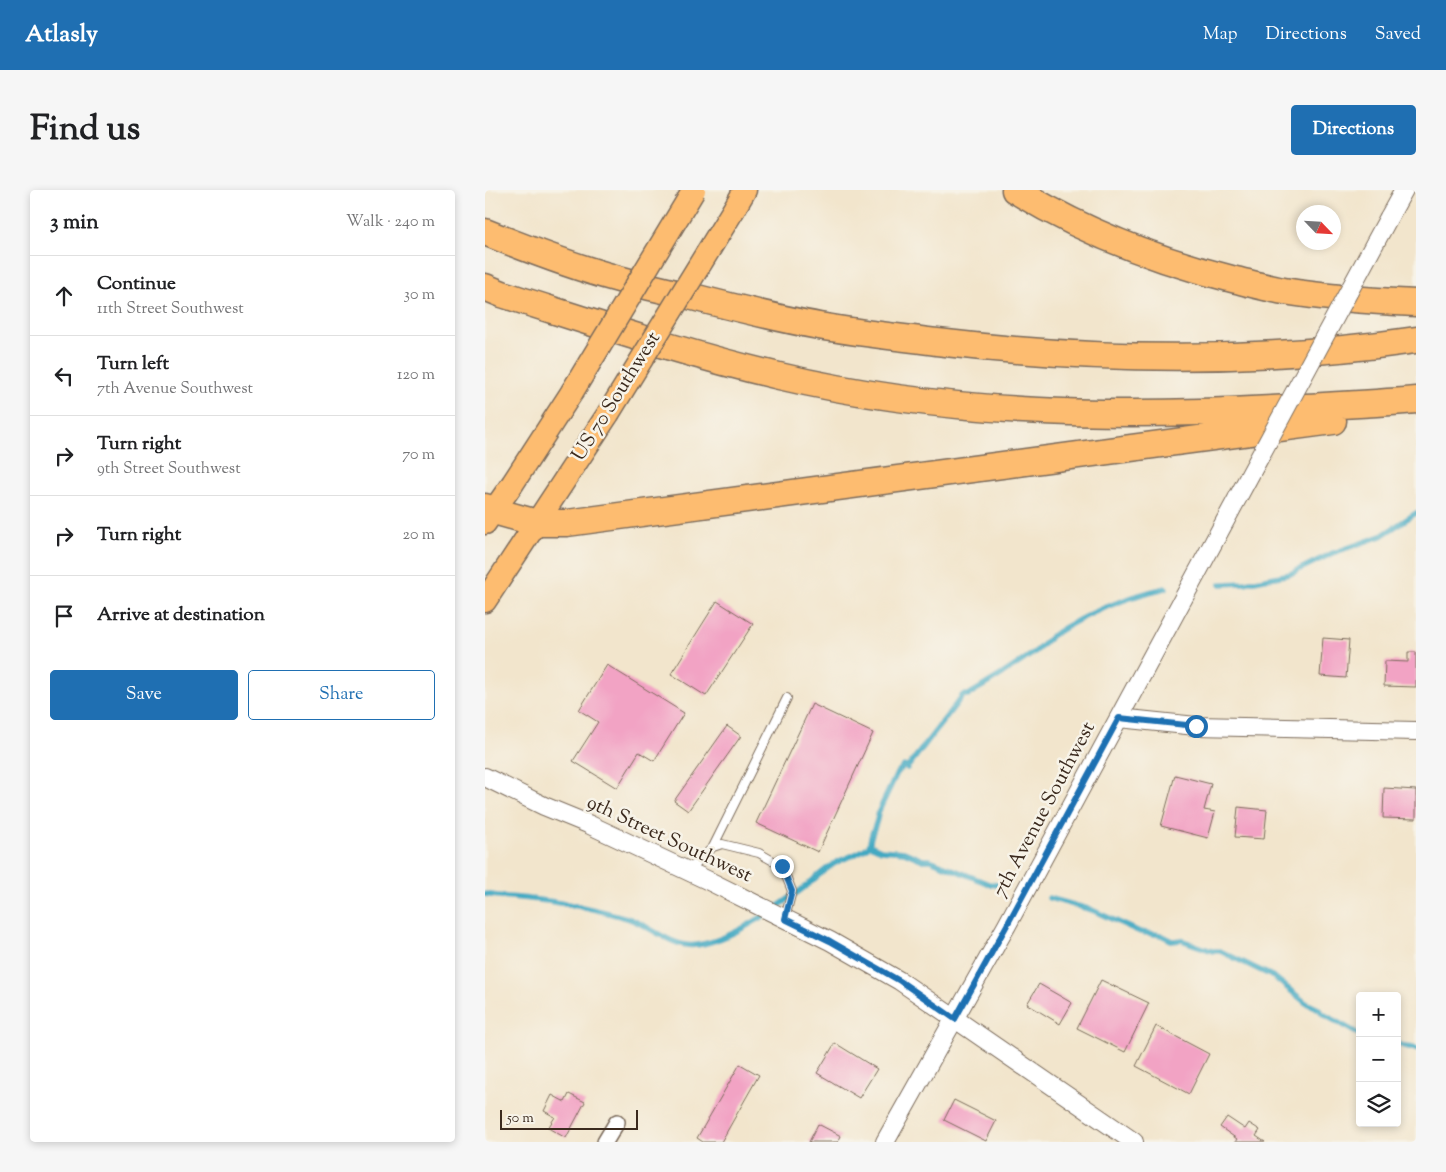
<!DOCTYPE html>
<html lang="en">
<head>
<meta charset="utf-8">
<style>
	body { margin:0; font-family:"Sorts Mill Goudy",serif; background:#f6f6f6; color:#202124 }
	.controls { position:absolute; right:15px; bottom:15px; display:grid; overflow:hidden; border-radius:5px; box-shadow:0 2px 8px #0003 }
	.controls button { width:45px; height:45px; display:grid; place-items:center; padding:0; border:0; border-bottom:1px solid #e0e0e0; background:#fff; color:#202124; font:25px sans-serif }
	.compass { position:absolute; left:811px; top:15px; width:45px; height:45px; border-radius:50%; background:#fff; box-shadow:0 2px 8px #0003; rotate:115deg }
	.scale { position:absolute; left:15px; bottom:12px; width:138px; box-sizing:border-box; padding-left:5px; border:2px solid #3b2a1e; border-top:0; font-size:14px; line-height:18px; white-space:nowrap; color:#3b2a1e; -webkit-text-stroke:4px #f7f3e8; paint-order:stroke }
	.stop { position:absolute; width:15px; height:15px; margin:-11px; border:4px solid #1f6fb2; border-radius:50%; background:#fff }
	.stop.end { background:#1f6fb2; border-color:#fff; box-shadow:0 1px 5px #0008 }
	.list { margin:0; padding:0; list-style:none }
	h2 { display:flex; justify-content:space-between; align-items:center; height:65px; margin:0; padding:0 20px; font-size:21px }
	h2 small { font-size:16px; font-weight:400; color:#757577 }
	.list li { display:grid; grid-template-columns:32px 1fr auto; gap:15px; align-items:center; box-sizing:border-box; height:80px; padding:0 20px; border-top:1px solid #e0e0e0 }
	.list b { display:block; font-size:19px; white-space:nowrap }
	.list p { margin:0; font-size:16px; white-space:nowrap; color:#757577 }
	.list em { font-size:16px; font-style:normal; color:#757577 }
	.actions { display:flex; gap:10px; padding:15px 20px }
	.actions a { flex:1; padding:11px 0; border:1px solid #1f6fb2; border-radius:5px; text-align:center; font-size:18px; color:#1f6fb2 }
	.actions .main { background:#1f6fb2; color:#fff }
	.icon { flex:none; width:28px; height:28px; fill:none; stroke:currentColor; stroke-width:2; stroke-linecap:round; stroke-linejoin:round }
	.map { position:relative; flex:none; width:931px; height:952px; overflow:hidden; border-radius:5px }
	header { display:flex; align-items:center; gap:30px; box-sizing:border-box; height:70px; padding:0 25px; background:#1f6fb2; color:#fff }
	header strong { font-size:24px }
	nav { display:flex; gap:28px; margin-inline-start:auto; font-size:18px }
	.intro { display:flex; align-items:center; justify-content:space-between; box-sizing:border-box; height:120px; padding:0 30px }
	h1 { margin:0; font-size:35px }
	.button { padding:12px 22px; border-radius:5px; background:#1f6fb2; color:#fff; font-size:18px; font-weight:700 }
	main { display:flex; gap:30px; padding:0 30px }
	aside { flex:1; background:#fff; border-radius:5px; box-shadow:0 2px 8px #0003 }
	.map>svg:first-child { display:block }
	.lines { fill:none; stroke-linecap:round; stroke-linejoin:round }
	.stream { stroke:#42a9c2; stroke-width:5.5 }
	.building { fill:#f2a3c4 }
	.service-casing { stroke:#7b6b5b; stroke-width:10 }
	.minor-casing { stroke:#7b6b5b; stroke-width:18 }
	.tertiary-casing { stroke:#7b6b5b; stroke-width:20 }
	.primary-casing { stroke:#7b6b5b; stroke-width:25 }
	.motorway-casing { stroke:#7b6b5b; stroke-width:29 }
	.service { stroke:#fff; stroke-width:8 }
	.minor { stroke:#fff; stroke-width:15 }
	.tertiary { stroke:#fff; stroke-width:18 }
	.primary { stroke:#fdbc70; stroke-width:22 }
	.motorway { stroke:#fdbc70; stroke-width:26 }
	.tertiary-bridge-casing { stroke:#7b6b5b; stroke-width:20; stroke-linecap:butt }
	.primary-bridge-casing { stroke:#7b6b5b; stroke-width:25; stroke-linecap:butt }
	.tertiary-bridge { stroke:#fff; stroke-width:18 }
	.primary-bridge { stroke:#fdbc70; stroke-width:22 }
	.route { stroke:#1f6fb2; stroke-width:6 }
	.labels { text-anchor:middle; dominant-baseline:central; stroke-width:5; stroke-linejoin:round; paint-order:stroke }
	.street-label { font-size:20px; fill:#3b2a1e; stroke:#f7f3e8 }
</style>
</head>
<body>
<header>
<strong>Atlasly</strong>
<nav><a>Map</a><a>Directions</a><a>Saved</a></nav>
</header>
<div class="intro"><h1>Find us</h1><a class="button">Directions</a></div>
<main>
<aside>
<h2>3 min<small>Walk · 240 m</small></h2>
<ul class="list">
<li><svg class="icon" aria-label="ahead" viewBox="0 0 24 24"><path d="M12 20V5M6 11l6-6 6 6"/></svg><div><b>Continue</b><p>11th Street Southwest</p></div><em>30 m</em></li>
<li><svg class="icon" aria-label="left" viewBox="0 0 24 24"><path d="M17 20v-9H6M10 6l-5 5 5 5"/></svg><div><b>Turn left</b><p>7th Avenue Southwest</p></div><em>120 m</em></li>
<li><svg class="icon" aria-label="right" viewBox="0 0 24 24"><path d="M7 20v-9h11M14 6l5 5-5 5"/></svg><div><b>Turn right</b><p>9th Street Southwest</p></div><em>70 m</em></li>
<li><svg class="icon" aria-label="right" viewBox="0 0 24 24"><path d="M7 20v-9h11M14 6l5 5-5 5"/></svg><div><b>Turn right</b></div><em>20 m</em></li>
<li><svg class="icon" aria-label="arrive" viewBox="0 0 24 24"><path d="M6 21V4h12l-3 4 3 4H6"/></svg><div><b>Arrive at destination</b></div></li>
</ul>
<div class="actions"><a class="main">Save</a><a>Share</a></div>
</aside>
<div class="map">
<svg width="931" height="952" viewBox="0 0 931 952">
	<rect width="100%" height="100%" fill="#f7f3e8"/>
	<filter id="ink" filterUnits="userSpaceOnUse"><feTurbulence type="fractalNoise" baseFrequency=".02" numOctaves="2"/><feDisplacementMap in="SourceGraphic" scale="10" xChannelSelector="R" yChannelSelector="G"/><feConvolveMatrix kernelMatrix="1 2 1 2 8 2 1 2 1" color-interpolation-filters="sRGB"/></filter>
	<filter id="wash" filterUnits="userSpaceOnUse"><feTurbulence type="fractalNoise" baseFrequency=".0096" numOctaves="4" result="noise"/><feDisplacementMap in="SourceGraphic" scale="20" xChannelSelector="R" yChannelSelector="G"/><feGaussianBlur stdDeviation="1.12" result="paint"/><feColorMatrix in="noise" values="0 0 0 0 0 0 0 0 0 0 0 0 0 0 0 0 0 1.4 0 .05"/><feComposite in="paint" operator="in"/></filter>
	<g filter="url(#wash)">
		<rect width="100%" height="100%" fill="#f2e5cc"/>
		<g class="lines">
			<path class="stream" d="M736,394L760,393L805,384L848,363L896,346L931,323
				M385,655L396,660L419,662L438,670H445L504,694L514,695
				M0,704C15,707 30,707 45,709C78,712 111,719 142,728C165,735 188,759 212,755C245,751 290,719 316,700C328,691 339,679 352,672C364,666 376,664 385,655C384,644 393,635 393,623L412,583L419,576L422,578L478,505H483C506,491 530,477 551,461C557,456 562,450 568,445C600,424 643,406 681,398
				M564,708L607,720L655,742L676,745L688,751L696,750L727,761H735L789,787L821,813L834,819L838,824L875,845
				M912,854L931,859"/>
		</g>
		<g id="blocks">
			<path class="building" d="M232,411L268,434L221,506L186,484Z
				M838,448L864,450L861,488L835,486Z
				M923,462H931V497L899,496L900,471L923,472Z
				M122,475L199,523L169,571L154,562L132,598L88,571L113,532L94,520Z
				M327,514L388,543L333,662L271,633Z
				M242,536L256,546L203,621L189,611Z
				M690,585L726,594L719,620L730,622L723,648L676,636Z
				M899,598L931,600V629L898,628Z
				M753,617L782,620L779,649L750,647Z
				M616,790L664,813L640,862L592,838Z
				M554,794L587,813L575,834L542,814Z
				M671,836L724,864L704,904L651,876Z
				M350,853L392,879L374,908L332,883Z
				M255,874L274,885L236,952H218L212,948Z
				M84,904L100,912L81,948L63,938L70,927L59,921L67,905L80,912Z
				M469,910L511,931L501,951L459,930Z
				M742,927L760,939L764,933L775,940L771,946L780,952H750L752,949L735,937Z
				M333,934L356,946L353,952H324Z"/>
		</g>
	</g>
	<g filter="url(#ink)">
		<use href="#blocks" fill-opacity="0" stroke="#7b6b5b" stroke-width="1"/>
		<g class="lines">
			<g class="service-casing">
				<path id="service" d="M228,657L302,508
					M203,681L228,657L237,654L274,663L297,676L307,701L300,728"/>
			</g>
			<g class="minor-casing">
				<path id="minor" d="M120,952L132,932"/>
			</g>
			<g class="tertiary-casing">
				<path id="tertiary" d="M904,27L919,0
					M634,528L711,536L931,541
					M0,587L59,616L103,634L222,690L345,751L415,791L649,952
					M400,952L522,735L753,307"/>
			</g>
			<g class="primary-casing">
				<path id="primary" d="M249,19L260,0
					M0,333L28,293L87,202
					M0,411L123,224"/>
			</g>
			<g class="motorway-casing">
				<path id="motorway" d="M530,0C597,41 671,70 747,89C764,93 781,98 799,101C842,108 887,111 931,113
					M0,42C42,59 86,76 130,88C154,95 179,100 204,106C247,117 290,128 334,136C373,143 412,147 452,152C610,171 773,173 931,150
					M0,97L17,104C109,133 200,164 294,186C455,224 622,228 787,219C835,216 883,214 931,210
					M0,317L9,321L52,333H82L848,231"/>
			</g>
			<use href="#service" class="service"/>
			<use href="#minor" class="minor"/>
			<use href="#tertiary" class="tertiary"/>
			<use href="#primary" class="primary"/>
			<use href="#motorway" class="motorway"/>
			<g class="tertiary-bridge-casing">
				<path id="tertiary-bridge" d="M753,307L904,27"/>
			</g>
			<g class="primary-bridge-casing">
				<path id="primary-bridge" d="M87,202L209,0
					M123,224L249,19"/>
			</g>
			<use href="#tertiary-bridge" class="tertiary-bridge"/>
			<use href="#primary-bridge" class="primary-bridge"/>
		</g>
	</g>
	<g class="lines" filter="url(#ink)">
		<path class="route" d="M297,676L307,701L300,729L345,751L415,791L470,829L522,735L634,528L711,536"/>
	</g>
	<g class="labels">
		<g class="street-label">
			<text transform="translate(132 207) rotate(-58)">US 70 Southwest</text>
			<text transform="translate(560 620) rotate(-62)">7th Avenue Southwest</text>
			<text transform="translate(184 650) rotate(25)">9th Street Southwest</text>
		</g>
	</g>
</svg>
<div class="controls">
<button>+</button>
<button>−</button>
<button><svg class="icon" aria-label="layers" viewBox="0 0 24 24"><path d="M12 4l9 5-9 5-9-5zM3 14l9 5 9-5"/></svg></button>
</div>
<svg class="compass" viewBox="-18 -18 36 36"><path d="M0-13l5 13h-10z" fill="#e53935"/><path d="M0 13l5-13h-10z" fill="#757577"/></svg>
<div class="scale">50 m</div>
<div class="stop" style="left:711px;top:536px"></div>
<div class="stop end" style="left:297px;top:676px"></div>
</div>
</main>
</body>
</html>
